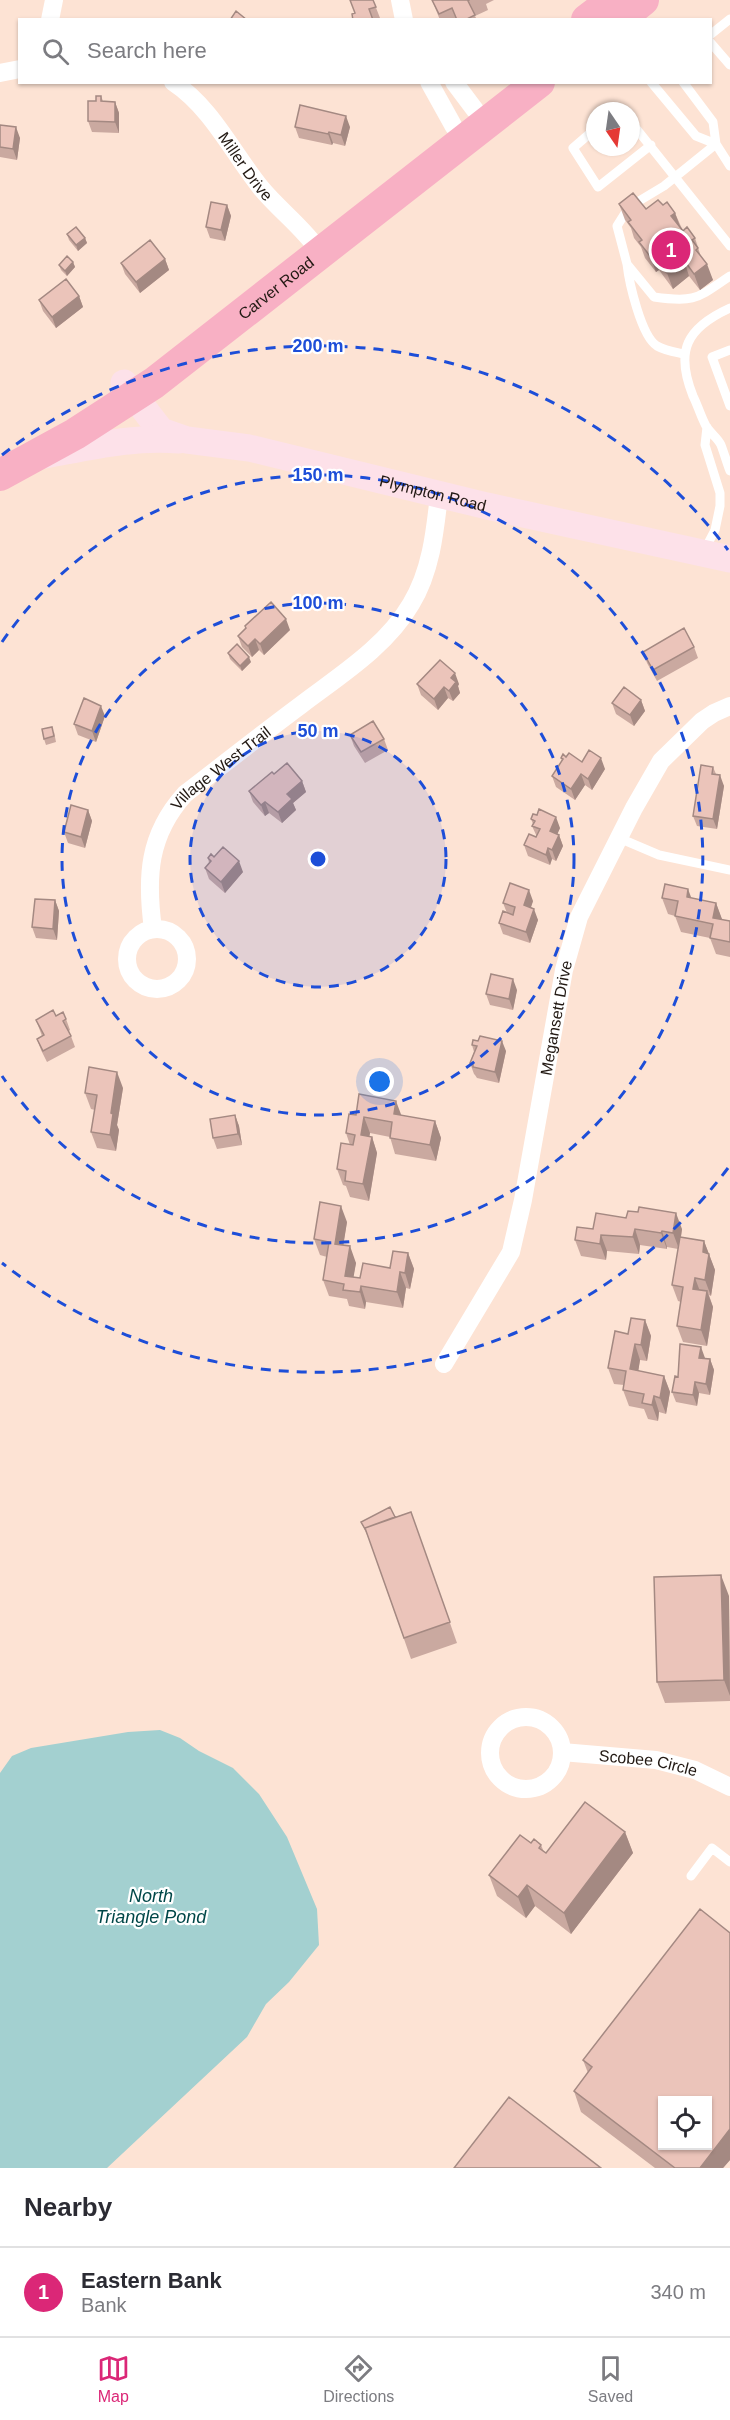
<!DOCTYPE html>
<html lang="en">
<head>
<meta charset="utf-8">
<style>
	body { margin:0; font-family:Arial,sans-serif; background:#f2f2f3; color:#2b2b33 }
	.controls { position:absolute; right:18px; bottom:18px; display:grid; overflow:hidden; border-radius:0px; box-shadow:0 2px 4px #0004 }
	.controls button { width:54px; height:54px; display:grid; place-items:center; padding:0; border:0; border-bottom:2px solid #e1e1e2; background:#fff; color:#2b2b33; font:30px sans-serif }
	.compass { position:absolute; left:586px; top:102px; width:54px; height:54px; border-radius:50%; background:#fff; box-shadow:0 2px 4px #0004; rotate:167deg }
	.you { position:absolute; left:380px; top:1082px; width:21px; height:21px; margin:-15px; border:4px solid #fff; border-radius:50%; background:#1a73e8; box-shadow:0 0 0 9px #1a73e833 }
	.badge { display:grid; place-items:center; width:39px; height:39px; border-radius:50%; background:#db2777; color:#fff; font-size:20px; font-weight:700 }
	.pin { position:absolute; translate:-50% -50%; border:3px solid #fff; box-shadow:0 2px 6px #0006 }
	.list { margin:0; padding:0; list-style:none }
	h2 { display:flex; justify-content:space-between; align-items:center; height:78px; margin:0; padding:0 24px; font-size:26px }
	h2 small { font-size:20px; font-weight:400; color:#7c7c81 }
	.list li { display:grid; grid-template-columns:39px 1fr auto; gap:18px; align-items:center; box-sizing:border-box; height:90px; padding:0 24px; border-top:2px solid #e1e1e2 }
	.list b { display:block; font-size:22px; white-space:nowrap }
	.list p { margin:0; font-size:20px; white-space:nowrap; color:#7c7c81 }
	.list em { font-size:20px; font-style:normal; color:#7c7c81 }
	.icon { flex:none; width:33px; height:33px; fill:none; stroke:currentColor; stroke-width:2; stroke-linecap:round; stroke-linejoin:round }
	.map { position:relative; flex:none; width:730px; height:2168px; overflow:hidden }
	.search { position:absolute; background:#fff; box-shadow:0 2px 4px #0004; left:18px; right:18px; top:18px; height:66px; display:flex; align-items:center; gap:15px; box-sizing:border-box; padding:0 21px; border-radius:0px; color:#7c7c81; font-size:22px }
	.sheet { height:168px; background:#fff }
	nav { display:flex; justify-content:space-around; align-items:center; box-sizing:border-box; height:84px; border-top:2px solid #e1e1e2; background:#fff; font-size:16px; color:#7c7c81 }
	nav a { display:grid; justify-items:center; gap:3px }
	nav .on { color:#db2777 }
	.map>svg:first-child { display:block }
	.water { fill:#a3d0d0 }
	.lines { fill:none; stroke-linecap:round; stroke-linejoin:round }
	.service { stroke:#fff; stroke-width:9 }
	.minor { stroke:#fff; stroke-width:18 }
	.secondary { stroke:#fde1e9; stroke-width:27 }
	.trunk { stroke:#f8b0c4; stroke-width:32 }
	.wall { fill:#caa9a0 }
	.shaded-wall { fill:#a48982 }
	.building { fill:#ebc4ba; stroke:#a48982; stroke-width:1.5; fill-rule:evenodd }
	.ring { fill:none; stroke:#1d4ed8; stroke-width:3; stroke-dasharray:10 8 }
	.labels { text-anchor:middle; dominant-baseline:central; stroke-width:4.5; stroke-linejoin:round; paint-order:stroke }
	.street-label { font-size:16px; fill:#221913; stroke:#fff }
	.water-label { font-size:18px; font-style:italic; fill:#004748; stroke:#fff }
	.centre { fill:#1d4ed8; stroke:#fff; stroke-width:3 }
	.ring-label { font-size:18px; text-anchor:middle; font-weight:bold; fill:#1d4ed8; stroke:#fff; stroke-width:4.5; stroke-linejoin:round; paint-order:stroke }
</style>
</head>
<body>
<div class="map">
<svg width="730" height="2168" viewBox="0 0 730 2168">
	<rect width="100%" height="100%" fill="#fde3d4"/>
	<path class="water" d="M160,1730L180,1738L199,1751L233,1768L259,1794L287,1837L317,1909L319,1945L289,1982L266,2004L247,2037L107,2168H0V1773L12,1756L31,1748L128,1732Z"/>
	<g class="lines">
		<path class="service" d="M710,35L730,19
			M710,42L730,65
			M651,82L696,136L716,144
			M683,82L713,122L716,144L730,166
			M618,111L620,109L622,111
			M631,122L730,246
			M595,129L573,148L598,187L651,145
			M716,144L664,186L629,207L617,226L627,264L654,297C696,303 697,298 730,276
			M627,264C629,282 641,336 657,346C666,351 675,352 684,354
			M730,308C686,328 675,351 693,396C698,406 701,417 706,426C710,433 718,438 721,445C724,453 727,463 730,471
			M730,350L712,357L730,406
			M704,551L715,530L720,506V493L705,445L707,427
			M619,838L659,855L730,870
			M691,1876L712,1848L730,1862"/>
		<g class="minor">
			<path d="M400,0L404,20"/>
			<path d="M50,20L54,0"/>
			<path d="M0,73L20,69"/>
			<path id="s1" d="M173,82C212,108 232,152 261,188C279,210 303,227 320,252"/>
			<path d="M429,82L454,127"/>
			<path d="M454,82L475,110"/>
			<circle cx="157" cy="959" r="30"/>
			<path id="s2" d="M153,929C146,877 148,835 185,794C224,764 262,734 301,705C339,676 386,647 411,604C431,571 435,532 439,495"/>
			<path id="s3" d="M444,1364L511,1252L523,1200L564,970L579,917L634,808L661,761L702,721L714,713L730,706"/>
			<circle cx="526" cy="1753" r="36"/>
			<path id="s4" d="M562,1752L656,1760L695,1770L730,1787"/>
		</g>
		<g class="secondary">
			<path id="s5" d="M124,383L161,431L187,440L249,448L487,506L730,559"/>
			<path d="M45,455C89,447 134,436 179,440"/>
		</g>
		<g class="trunk">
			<path d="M587,20L613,0"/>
			<path d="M618,20L643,0"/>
			<path id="s6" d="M0,475L75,434L154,383L539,82"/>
		</g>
	</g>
	<path class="wall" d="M373,0L380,18L375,20H353L355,13Z
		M432,0H494L486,4L488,10L475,16L477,20H440Z
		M101,96L103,101L115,102L119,113V133L92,132L88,121L96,101Z
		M0,125L20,138L17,160L0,157Z
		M295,127H350L345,146L333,143L332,145L299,138Z
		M619,204L646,209L663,205L675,213L683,231L695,238L701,257L713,280L700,290L689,276L673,289L659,270L656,272L645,258L641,247L634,238L631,228L625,220Z
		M227,205L231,216L225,241L210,238L206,227Z
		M67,234L85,238L87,243L78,251L69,240Z
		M165,259L169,270L140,293L125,274L121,263Z
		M73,262L75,267L67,276L61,270L59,265Z
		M79,296L83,307L56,328L43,311L39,300Z
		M245,626L290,630L264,655L259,650L252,657L242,647L238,636L246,629Z
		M694,647L698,658L657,681L647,663L643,652Z
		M228,653L251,662L242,671L230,659Z
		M417,684H459L458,686L460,693L453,701L448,698L438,710L421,695Z
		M641,700L645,711L634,726L616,714L612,703Z
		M105,716L96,742L78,735L74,724Z
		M54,732L56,742L46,745L44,739Z
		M350,735L384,739L388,750L365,763L354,746Z
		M566,757L605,769L592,790L585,785L575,800L556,787L552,776L562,761L561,758Z
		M713,767L716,774L724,786L717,829L697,826L693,816Z
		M274,774L302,781L306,792L293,803L296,810L282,823L269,813L265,816L253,802L249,791Z
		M88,810L92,821L85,848L68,843L64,832Z
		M531,819L560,828L557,834L559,835L563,846L556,861L552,859L550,865L528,856L524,845L537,837L532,826L533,824Z
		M214,857L243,872L225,893L209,879L205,868L209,863L208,858Z
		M662,898H692L716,903L722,920L730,921V957L716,954L710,938L681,932L675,916L668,914Z
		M55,900L59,911L57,940L36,938L32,927Z
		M533,901L531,907L538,920L530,943L503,934L499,923L507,913L503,903Z
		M517,990L513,1010L490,1005L486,994Z
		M56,1016L66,1019L70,1030L69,1031L75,1047L47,1062L41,1050L37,1039L42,1036L36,1020Z
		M478,1041L506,1051L499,1083L477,1078L475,1075L474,1074L470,1063L474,1052L472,1045Z
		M123,1088L117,1125L119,1130L116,1151L97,1148L91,1132L95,1110L91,1109L85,1093Z
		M235,1115L239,1126L242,1145L217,1149L213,1138Z
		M356,1115L402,1116L435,1121L441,1138L436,1161L395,1154L390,1137L370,1133L369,1136L372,1137L377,1153L369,1201L350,1197L346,1186L343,1185L337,1169L350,1145L346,1133Z
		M347,1222L343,1245L356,1263L353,1277L360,1278L390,1268L408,1253L414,1269L410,1289L406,1288L403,1308L366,1302L365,1309L349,1306L347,1299L329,1296L323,1280L327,1257L320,1255L314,1239Z
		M593,1229H682L681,1237L704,1241L715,1270L711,1296L709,1295L713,1307L707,1346L683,1342L677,1326L681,1302L678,1301L672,1285L678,1249L667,1247V1249L640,1245L639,1254L607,1251L606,1260L581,1256L575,1240Z
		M645,1320L651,1336L647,1361L640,1360L638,1371L664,1376L670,1392L666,1414L659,1412L658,1421L648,1419L644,1409L629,1406L623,1390L624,1385L614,1384L608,1368L628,1334Z
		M705,1358L710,1359L714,1370L710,1395L699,1393L697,1406L676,1402L672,1392L678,1377Z
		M411,1512L457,1643L411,1659L369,1539L361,1522L395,1517Z
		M729,1596L730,1701L665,1703L657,1682Z
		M625,1832L633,1853L571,1934L535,1906L526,1918L497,1896L489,1875L531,1843L541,1845L544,1852L546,1853Z
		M730,1933V2160L723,2168H655L581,2112L574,2091L588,2073L583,2060Z"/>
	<path class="shaded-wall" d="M115,102L119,113V133L115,122Z
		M346,116L350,127L345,146L341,135Z
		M16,127L20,138L17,160L13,149Z
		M329,132L333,143L332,145L328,134Z
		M227,205L231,216L225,241L221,230Z
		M675,213L681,229L671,216Z
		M85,238L87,243L78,251L76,245Z
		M653,254L659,270L656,272L650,256Z
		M165,259L169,270L140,293L136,282Z
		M684,260L689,276L673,289L667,273Z
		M73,262L75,267L67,276L65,271Z
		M707,264L713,280L700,290L694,274Z
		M79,296L83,307L56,328L52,317Z
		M286,619L290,630L264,655L260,644Z
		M255,639L259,650L252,657L248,646Z
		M249,657L251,662L242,671L240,666Z
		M455,673L459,684L458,686L460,693L453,701L449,691L451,678Z
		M444,687L448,698L438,710L434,699Z
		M641,700L645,711L634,726L630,715Z
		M101,706L105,716L96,742L92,731Z
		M601,758L605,769L592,790L588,779Z
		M581,774L585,785L575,800L571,789Z
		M720,775L724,786L717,829L713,819Z
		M302,781L306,792L293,803L296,810L282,823L278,812L287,794Z
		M265,802L269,813L265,816L261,805Z
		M88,810L92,821L85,848L81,837Z
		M556,817L560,828L554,842L550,831Z
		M559,835L563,846L556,861L552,850Z
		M548,848L552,859L550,865L546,855Z
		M239,861L243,872L225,893L221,882Z
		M688,889L694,905L687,897Z
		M529,890L533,901L528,916L524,905Z
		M55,900L59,911L57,940L53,929Z
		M716,903L722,919L719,934L713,918Z
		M534,909L538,920L530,943L526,932Z
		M513,979L517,990L513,1010L509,999Z
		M502,1041L506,1051L499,1083L495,1072Z
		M117,1072L123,1088L117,1125L119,1130L116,1151L110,1135L111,1113Z
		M396,1101L402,1117L394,1114Z
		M235,1115L239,1126L242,1145L238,1134Z
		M364,1117L370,1133L367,1151L361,1135Z
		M435,1121L441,1138L436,1161L430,1145Z
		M372,1137L377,1153L369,1201L363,1184Z
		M341,1206L347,1222L341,1260L335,1244Z
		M676,1213L682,1229L679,1249L673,1233Z
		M635,1229L640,1245L639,1254L633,1237Z
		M662,1231L667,1247V1249L661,1233Z
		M601,1235L607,1251L606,1260L600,1244Z
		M704,1241L715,1270L711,1296L705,1280L703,1252Z
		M350,1246L356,1263L351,1292L345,1276Z
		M408,1253L414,1269L410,1289L405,1273Z
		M400,1272L406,1288L403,1308L397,1292Z
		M695,1278L701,1294L693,1289Z
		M361,1286L366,1302L365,1309L360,1292Z
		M707,1291L713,1307L707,1346L701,1330Z
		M645,1320L651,1336L647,1361L641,1345Z
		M635,1344L640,1360L636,1386L630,1369Z
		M701,1347L705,1358H699Z
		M710,1359L714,1370L710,1395L706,1384Z
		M664,1376L670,1392L666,1414L660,1398Z
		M695,1382L699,1393L697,1406L693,1395Z
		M654,1396L659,1412L658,1421L652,1405Z
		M721,1575L729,1596L730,1696L724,1680Z
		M625,1832L633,1853L571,1934L564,1913Z
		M527,1885L535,1906L526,1918L518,1897Z
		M730,2129V2160L723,2168H700Z"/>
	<path class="building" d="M350,0H373L376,7L369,9L373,20H353L352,14L355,13Z
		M432,0H469L468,1L475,15L465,20H457L452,8L439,14Z
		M236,11L247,20H230Z
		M96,96H101V101L115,102V122L88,121V101H96Z
		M300,105L346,116L341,135L329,132L328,134L295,127Z
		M0,125L16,127L13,149L0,147Z
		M633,193L646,209L658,200L663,205L667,202L675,213L671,216L683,231L687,227L695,238L692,240L698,248L696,250L707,264L694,274L684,260L667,273L653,254L650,256L639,242L642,240L628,222L631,220L619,204Z
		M211,202L227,205L221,230L206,227Z
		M76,227L85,238L76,245L67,234Z
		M150,240L165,259L136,282L121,263Z
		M67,256L73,262L65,271L59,265Z
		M66,279L79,296L52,317L39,300Z
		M271,602L286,619L260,644L255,639L248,646L238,636L246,628L245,626Z
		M684,628L694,647L653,670L643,652Z
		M237,644L249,657L240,666L228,653Z
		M440,660L455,673L451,678L456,682L449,691L444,687L434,699L417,684Z
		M624,687L641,700L630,715L612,703Z
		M84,698L101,706L92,731L74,724Z
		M373,721L384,739L361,752L350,735Z
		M52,727L54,736L44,739L42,729Z
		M589,750L601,758L588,779L581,774L571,789L552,776L563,759L561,758L563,754L566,757L569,753L582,762Z
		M287,763L302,781L287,794L292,799L278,812L265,802L261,805L249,791L272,772L274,774Z
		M701,765L713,767L712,774L720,775L713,819L693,816Z
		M71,805L88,810L81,837L64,832Z
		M539,809L556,817L550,831L559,835L552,850L548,848L546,855L524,845L529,834L536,837L540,829L532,826L535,821L531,819L533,814L537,815Z
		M223,847L239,861L221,882L205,868L211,861L208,858L211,854L214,857Z
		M510,883L529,890L524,905L534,909L526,932L499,923L503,911L513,915L515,907L503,903Z
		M665,884L688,889L687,897L716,903L713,918L730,921V942L710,938L713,924L675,916L678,901L662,898Z
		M35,899L55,900L53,929L32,927Z
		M491,974L513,979L509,999L486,994Z
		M53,1010L56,1016L63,1012L66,1019L63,1021L71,1036L43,1051L37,1039L44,1035L36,1020Z
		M480,1036L502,1041L495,1072L473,1067V1064L470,1063L477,1046L472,1045L473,1040L478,1041Z
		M89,1067L117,1072L111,1113L113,1114L110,1135L91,1132L97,1095L85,1093Z
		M359,1094L396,1101L394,1114L435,1121L430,1145L390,1138L392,1122L364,1117L361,1135L372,1137L363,1184L345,1181L346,1171L337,1169L341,1143L353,1145L355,1135L346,1133L349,1114L356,1115Z
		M235,1115L238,1134L213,1138L210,1119Z
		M320,1202L341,1206L335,1244L350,1246L345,1276L360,1278L363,1263L390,1268L393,1251L408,1253L405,1273L400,1272L397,1292L361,1286L360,1292L343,1290L344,1284L323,1280L329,1242L314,1239Z
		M639,1207L676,1213L673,1233L662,1231L661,1233L635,1229L633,1237L601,1235L600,1244L575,1240L577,1227L593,1229L596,1213L626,1218L628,1211L638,1212Z
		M680,1237L704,1241L703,1252L709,1254L705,1280L695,1278L693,1289L707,1291L701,1330L677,1326L683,1287L672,1285Z
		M631,1318L645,1320L641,1345L635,1344L630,1369L664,1376L660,1398L654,1396L652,1405L642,1403L644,1394L623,1390L626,1371L608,1368L615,1331L628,1334Z
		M680,1344L701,1347L699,1358L710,1359L706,1384L695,1382L693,1395L672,1392L675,1376L678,1377Z
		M390,1507L395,1517L365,1528V1529L361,1522Z
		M411,1512L450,1622L404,1638L365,1528Z
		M721,1575L724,1680L657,1682L654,1577Z
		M585,1802L625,1832L564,1913L527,1885L518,1897L489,1875L520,1835L531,1843L534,1839L541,1845L539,1848L546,1853Z
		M700,1909L730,1933V2129L700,2168H675L574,2091L592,2067L583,2060ZM663,2100H708V2145H663Z
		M509,2097L601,2168H454Z"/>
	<circle cx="318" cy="859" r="128" fill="#1d4ed8" fill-opacity=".12"/>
	<g class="ring">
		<circle cx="318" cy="859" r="128"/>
		<circle cx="318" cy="859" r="256"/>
		<path d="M2 642A384 384 0 1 1 2 1076"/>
		<path d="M728 1168A513 513 0 0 1 2 1263M2 455A513 513 0 0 1 728 550"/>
	</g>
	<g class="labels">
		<g class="street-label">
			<text stroke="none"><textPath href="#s1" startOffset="112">Miller Drive</textPath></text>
			<text stroke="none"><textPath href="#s6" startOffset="334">Carver Road</textPath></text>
			<text stroke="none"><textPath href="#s5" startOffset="340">Plympton Road</textPath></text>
			<text stroke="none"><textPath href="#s2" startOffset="188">Village West Trail</textPath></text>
			<text stroke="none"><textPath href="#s3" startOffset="369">Megansett Drive</textPath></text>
			<text stroke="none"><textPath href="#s4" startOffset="87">Scobee Circle</textPath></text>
		</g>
		<g class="water-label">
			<text x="151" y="1896">North<tspan x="151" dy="21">Triangle Pond</tspan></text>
		</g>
	</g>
	<circle cx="318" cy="859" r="9" class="centre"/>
	<g class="ring-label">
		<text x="318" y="352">200 m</text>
		<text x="318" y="481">150 m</text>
		<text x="318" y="609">100 m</text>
		<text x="318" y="737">50 m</text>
	</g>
</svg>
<div class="controls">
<button><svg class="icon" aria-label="locate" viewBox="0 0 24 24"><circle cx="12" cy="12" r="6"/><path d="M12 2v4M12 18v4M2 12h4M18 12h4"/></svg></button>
</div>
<svg class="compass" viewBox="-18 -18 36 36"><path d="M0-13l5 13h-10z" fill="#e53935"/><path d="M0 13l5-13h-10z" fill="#7c7c81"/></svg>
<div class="you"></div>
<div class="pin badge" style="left:671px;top:250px">1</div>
<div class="search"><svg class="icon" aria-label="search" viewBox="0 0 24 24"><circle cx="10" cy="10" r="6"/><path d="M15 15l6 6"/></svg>Search here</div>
</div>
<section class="sheet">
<h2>Nearby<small></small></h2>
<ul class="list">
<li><span class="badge">1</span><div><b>Eastern Bank</b><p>Bank</p></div><em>340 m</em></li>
</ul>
</section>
<nav>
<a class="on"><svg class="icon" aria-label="map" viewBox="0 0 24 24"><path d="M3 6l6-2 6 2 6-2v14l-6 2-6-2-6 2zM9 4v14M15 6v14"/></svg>Map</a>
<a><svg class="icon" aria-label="directions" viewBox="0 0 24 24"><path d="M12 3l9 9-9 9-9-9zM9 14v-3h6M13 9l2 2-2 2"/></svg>Directions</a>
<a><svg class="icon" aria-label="saved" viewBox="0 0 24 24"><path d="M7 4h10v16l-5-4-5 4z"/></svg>Saved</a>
</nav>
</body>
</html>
